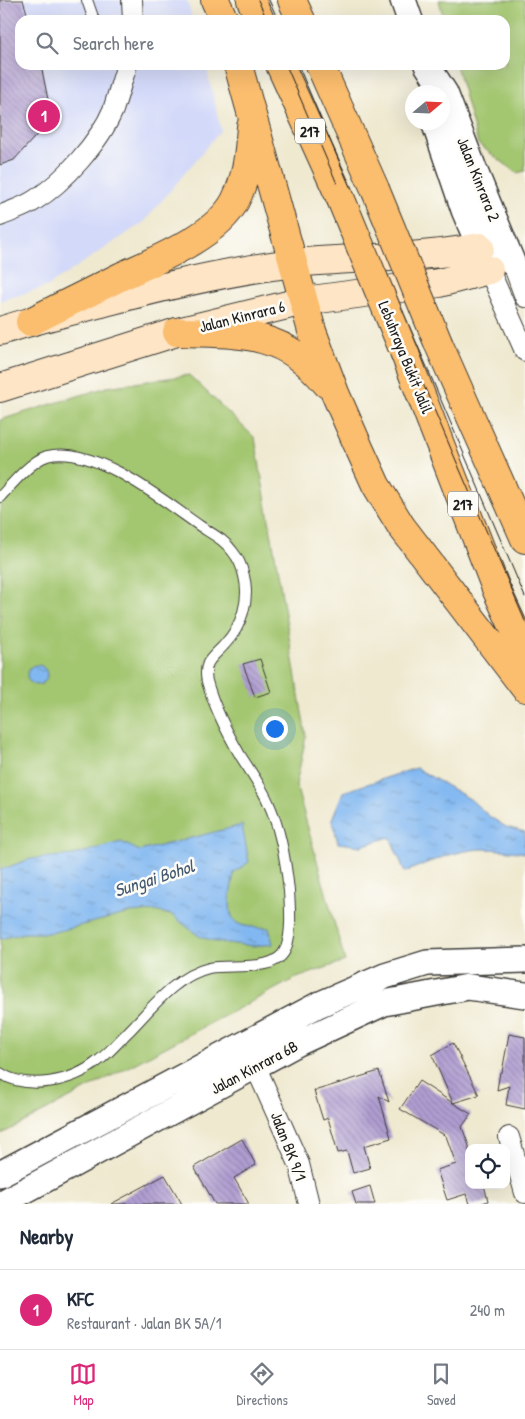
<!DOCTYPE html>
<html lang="en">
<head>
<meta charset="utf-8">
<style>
	body { margin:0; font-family:"Patrick Hand",sans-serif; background:#f2f2f3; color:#1f2937 }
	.controls { position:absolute; right:15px; bottom:15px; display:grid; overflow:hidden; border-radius:10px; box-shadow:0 5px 20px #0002 }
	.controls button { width:45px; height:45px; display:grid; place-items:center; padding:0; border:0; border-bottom:1px solid #e0e1e3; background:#fff; color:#1f2937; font:25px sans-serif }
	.compass { position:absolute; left:405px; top:85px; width:45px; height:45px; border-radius:50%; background:#fff; box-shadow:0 5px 20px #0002; rotate:71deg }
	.you { position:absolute; left:274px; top:728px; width:18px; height:18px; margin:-12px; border:4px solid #fff; border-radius:50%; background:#1a73e8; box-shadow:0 0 0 8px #1a73e833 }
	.badge { display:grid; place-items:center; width:32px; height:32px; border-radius:50%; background:#db2777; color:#fff; font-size:16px; font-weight:700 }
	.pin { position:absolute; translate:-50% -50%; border:2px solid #fff; box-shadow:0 1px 5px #0006 }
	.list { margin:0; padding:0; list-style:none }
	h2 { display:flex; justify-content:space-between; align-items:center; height:65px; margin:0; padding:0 20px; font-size:21px }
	h2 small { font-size:16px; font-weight:400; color:#747a83 }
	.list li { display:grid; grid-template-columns:32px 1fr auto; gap:15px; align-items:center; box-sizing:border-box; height:80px; padding:0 20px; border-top:1px solid #e0e1e3 }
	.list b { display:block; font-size:19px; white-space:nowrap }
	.list p { margin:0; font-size:16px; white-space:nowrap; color:#747a83 }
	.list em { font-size:16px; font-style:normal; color:#747a83 }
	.icon { flex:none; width:28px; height:28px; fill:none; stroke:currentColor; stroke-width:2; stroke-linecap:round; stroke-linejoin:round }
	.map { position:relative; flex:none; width:525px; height:1204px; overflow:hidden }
	.search { position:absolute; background:#fff; box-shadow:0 5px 20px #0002; left:15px; right:15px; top:15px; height:55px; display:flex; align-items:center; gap:12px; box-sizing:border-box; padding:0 18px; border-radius:15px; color:#747a83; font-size:19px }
	.sheet { height:145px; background:#fff }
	nav { display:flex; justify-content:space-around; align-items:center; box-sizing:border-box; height:70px; border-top:1px solid #e0e1e3; background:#fff; font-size:14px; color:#747a83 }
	nav a { display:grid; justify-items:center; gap:2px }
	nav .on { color:#db2777 }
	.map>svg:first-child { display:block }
	.built { fill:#d3d9f9 }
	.green { fill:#a3c66f; stroke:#607146 }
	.water { fill:url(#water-ripples); stroke:#4f6a86 }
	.building { fill:url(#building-back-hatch) }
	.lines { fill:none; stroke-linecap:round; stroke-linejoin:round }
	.service-casing { stroke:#3c3b37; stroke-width:12 }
	.minor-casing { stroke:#3c3b37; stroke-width:22 }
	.tertiary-casing { stroke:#3c3b37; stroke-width:28 }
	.secondary-casing { stroke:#3c3b37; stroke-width:30 }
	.trunk-casing { stroke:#3c3b37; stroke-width:30 }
	.service { stroke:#fff; stroke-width:10 }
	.minor { stroke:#fff; stroke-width:20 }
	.tertiary { stroke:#fff; stroke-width:25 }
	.secondary { stroke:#fde5c5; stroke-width:28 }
	.trunk { stroke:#fbbd6e; stroke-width:28 }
	.tram { stroke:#1c1c1c; stroke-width:1 }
	.trunk-bridge-casing { stroke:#3c3b37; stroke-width:30; stroke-linecap:butt }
	.trunk-bridge { stroke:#fbbd6e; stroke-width:28 }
	.labels { text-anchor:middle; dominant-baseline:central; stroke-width:5; stroke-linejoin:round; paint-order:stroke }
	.shield { fill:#fdfcf7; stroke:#605f5e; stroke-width:1 }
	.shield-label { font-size:15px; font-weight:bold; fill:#1c1c1c }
	.street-label { font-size:16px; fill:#1c1c1c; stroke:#fdfcf7 }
	.water-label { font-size:18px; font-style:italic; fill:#455a71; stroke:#fdfcf7 }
</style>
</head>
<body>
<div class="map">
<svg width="525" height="1204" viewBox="0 0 525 1204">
	<defs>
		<pattern id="water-ripples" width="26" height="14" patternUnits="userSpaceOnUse" patternTransform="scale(1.25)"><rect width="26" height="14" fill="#82b8f1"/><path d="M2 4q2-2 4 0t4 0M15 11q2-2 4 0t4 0" fill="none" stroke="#6a95c2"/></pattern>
		<pattern id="building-back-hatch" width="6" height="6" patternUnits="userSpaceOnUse" patternTransform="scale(1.25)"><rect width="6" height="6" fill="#b09ed2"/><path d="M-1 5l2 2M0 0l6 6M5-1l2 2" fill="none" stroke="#8e80aa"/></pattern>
	</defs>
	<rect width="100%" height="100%" fill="#fdfcf7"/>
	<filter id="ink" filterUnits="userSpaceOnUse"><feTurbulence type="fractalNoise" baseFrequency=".02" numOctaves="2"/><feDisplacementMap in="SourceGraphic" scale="10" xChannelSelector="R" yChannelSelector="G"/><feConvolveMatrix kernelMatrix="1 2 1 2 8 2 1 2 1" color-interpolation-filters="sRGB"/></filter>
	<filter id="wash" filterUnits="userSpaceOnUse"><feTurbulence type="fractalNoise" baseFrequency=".0096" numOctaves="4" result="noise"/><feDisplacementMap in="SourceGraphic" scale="20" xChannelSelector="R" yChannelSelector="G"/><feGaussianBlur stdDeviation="1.12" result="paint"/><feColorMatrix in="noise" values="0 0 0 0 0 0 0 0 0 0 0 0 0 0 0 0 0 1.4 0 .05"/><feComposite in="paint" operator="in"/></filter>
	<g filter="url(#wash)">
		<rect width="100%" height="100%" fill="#efe9d0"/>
		<path class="built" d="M0,0H187L193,20H20V65H206L221,130L144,222L48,286L0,301Z"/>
		<path class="green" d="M439,0H525V171L517,173L478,144L456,65H505V20H444Z
			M189,375L255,438L306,736L296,785L345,961L294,979L0,1135V420L107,387Z"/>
		<path class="water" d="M27 675a10 10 0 1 1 20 0a10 10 0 1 1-20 0Z
			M416,768L470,799L489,816L506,827L525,832V853C511,851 496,849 482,849C456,850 429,862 405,872L390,837L361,846L338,843L332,819L343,792Z
			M242,825L249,862L234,873C232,885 225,915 237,923C245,928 259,927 269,928L273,944L255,946L216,942L199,936L172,915L155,911L129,913L51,933H24L0,939V870L30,859L73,855L121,842L140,851Z"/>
		<g id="blocks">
			<path class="building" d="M0,0H23L29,20H20V65H41L48,100L41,130L14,160L0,165Z
				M260,659L271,692L255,697L243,664Z
				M509,1034L525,1037V1109L506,1105L509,1086L497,1090L500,1072H502Z
				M453,1043L479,1095L453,1103L471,1114L462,1127L469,1146V1185H484L488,1201L480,1204H469L466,1194L447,1200L437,1170L456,1164L446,1136L400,1109L419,1081L453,1103L432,1055Z
				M379,1071L389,1102L379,1096L391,1138L364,1146L370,1168L353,1173L347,1151L338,1153L328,1118L323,1120L314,1091Z
				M242,1139L256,1165L234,1178L249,1204H215L194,1167Z
				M165,1175L182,1204H111Z
				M370,1186L375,1204H356L352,1192Z"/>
		</g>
	</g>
	<g filter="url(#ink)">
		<use href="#blocks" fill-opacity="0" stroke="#3c3b37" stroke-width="1"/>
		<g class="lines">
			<g class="service-casing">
				<path id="service" d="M87,0L94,20
					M0,497C11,485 31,461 47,456C94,444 164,501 200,526C212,534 225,540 233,552C238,558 242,567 244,576C250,599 242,626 225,644C220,650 212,656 208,663C204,672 206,680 209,688C216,711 228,734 240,755C250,771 262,787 269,804C281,831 286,862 289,891C290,908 292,932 286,948C277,974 229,963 209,968C175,976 151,1009 128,1032C118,1042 109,1053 98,1061C73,1082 28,1091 0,1073"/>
			</g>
			<g class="minor-casing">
				<path id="minor" d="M132,0L133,20
					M0,216C11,211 25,207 35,200C64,182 100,141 113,110C118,95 122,80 127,65
					M513,264L525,297
					M489,270L525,351
					M250,1054L299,1164L309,1204
					M509,1137L525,1193"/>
			</g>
			<g class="tertiary-casing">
				<path id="tertiary" d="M403,0L410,20
					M427,65L445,93L474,169L513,264
					M434,122L464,210L487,264
					M0,1174L318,1005L385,976L427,963L525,960
					M0,1204L298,1043L384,1003L468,987L525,995"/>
			</g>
			<g class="secondary-casing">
				<path id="secondary" d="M0,331C37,319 75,310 113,300C173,284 233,270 295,263C356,257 419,259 480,247
					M0,388L177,332L304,301L439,283L489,270"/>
			</g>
			<g class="trunk-casing">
				<path id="trunk" d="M215,0L224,20
					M251,0L260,20
					M292,0L301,20
					M238,65L312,331L335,393L360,450L376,485L401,526L525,688
					M280,65L340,197
					M320,65L375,189
					M30,322C61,306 92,291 122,276C156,260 217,236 235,201C247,178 249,153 251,127
					M177,332C240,333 285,331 327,384
					M439,345L525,539
					M405,354L497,591L525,652"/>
			</g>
			<use href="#service" class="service"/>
			<use href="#minor" class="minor"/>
			<use href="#tertiary" class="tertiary"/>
			<use href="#secondary" class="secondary"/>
			<use href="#trunk" class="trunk"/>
			<path class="tram" d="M258,0L267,20
				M269,0L278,20
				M286,65L525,621
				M298,65L525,597"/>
			<g class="trunk-bridge-casing">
				<path id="trunk-bridge" d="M375,189L439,345
					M340,197L405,354"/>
			</g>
			<use href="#trunk-bridge" class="trunk-bridge"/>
		</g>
	</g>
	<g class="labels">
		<g class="shield">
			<rect x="295" y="118.5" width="30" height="25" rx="4"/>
			<rect x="448" y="491.5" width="30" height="25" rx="4"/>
		</g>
		<g class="shield-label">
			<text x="310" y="131">217</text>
			<text x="463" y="504">217</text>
		</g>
		<g class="street-label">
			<text transform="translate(479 179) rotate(68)">Jalan Kinrara 2</text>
			<text transform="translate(242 316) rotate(-14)">Jalan Kinrara 6</text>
			<text transform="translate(406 357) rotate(68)">Lebuhraya Bukit Jalil</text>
			<text transform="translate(254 1067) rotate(-28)">Jalan Kinrara 6B</text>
			<text transform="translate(289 1146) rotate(69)">Jalan BK 9/1</text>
		</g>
		<g class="water-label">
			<text transform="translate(154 878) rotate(-18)">Sungai Bohol</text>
		</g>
	</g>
</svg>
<div class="controls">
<button><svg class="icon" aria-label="locate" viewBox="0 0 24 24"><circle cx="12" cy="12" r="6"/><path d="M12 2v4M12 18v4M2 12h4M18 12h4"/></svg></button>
</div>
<svg class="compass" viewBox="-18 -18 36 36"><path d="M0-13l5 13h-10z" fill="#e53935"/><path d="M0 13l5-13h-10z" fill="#747a83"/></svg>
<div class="you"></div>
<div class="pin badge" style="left:44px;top:116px">1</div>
<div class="search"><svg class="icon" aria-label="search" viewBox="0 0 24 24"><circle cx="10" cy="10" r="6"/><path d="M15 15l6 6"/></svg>Search here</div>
</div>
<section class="sheet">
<h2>Nearby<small></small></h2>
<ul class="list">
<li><span class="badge">1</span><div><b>KFC</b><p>Restaurant · Jalan BK 5A/1</p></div><em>240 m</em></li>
</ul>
</section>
<nav>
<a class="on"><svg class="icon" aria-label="map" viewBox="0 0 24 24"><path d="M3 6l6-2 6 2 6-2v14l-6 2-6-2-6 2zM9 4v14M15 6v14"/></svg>Map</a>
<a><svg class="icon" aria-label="directions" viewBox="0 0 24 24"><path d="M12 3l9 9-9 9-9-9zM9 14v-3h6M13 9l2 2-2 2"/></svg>Directions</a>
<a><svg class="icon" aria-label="saved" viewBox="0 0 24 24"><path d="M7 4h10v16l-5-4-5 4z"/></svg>Saved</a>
</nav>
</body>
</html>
